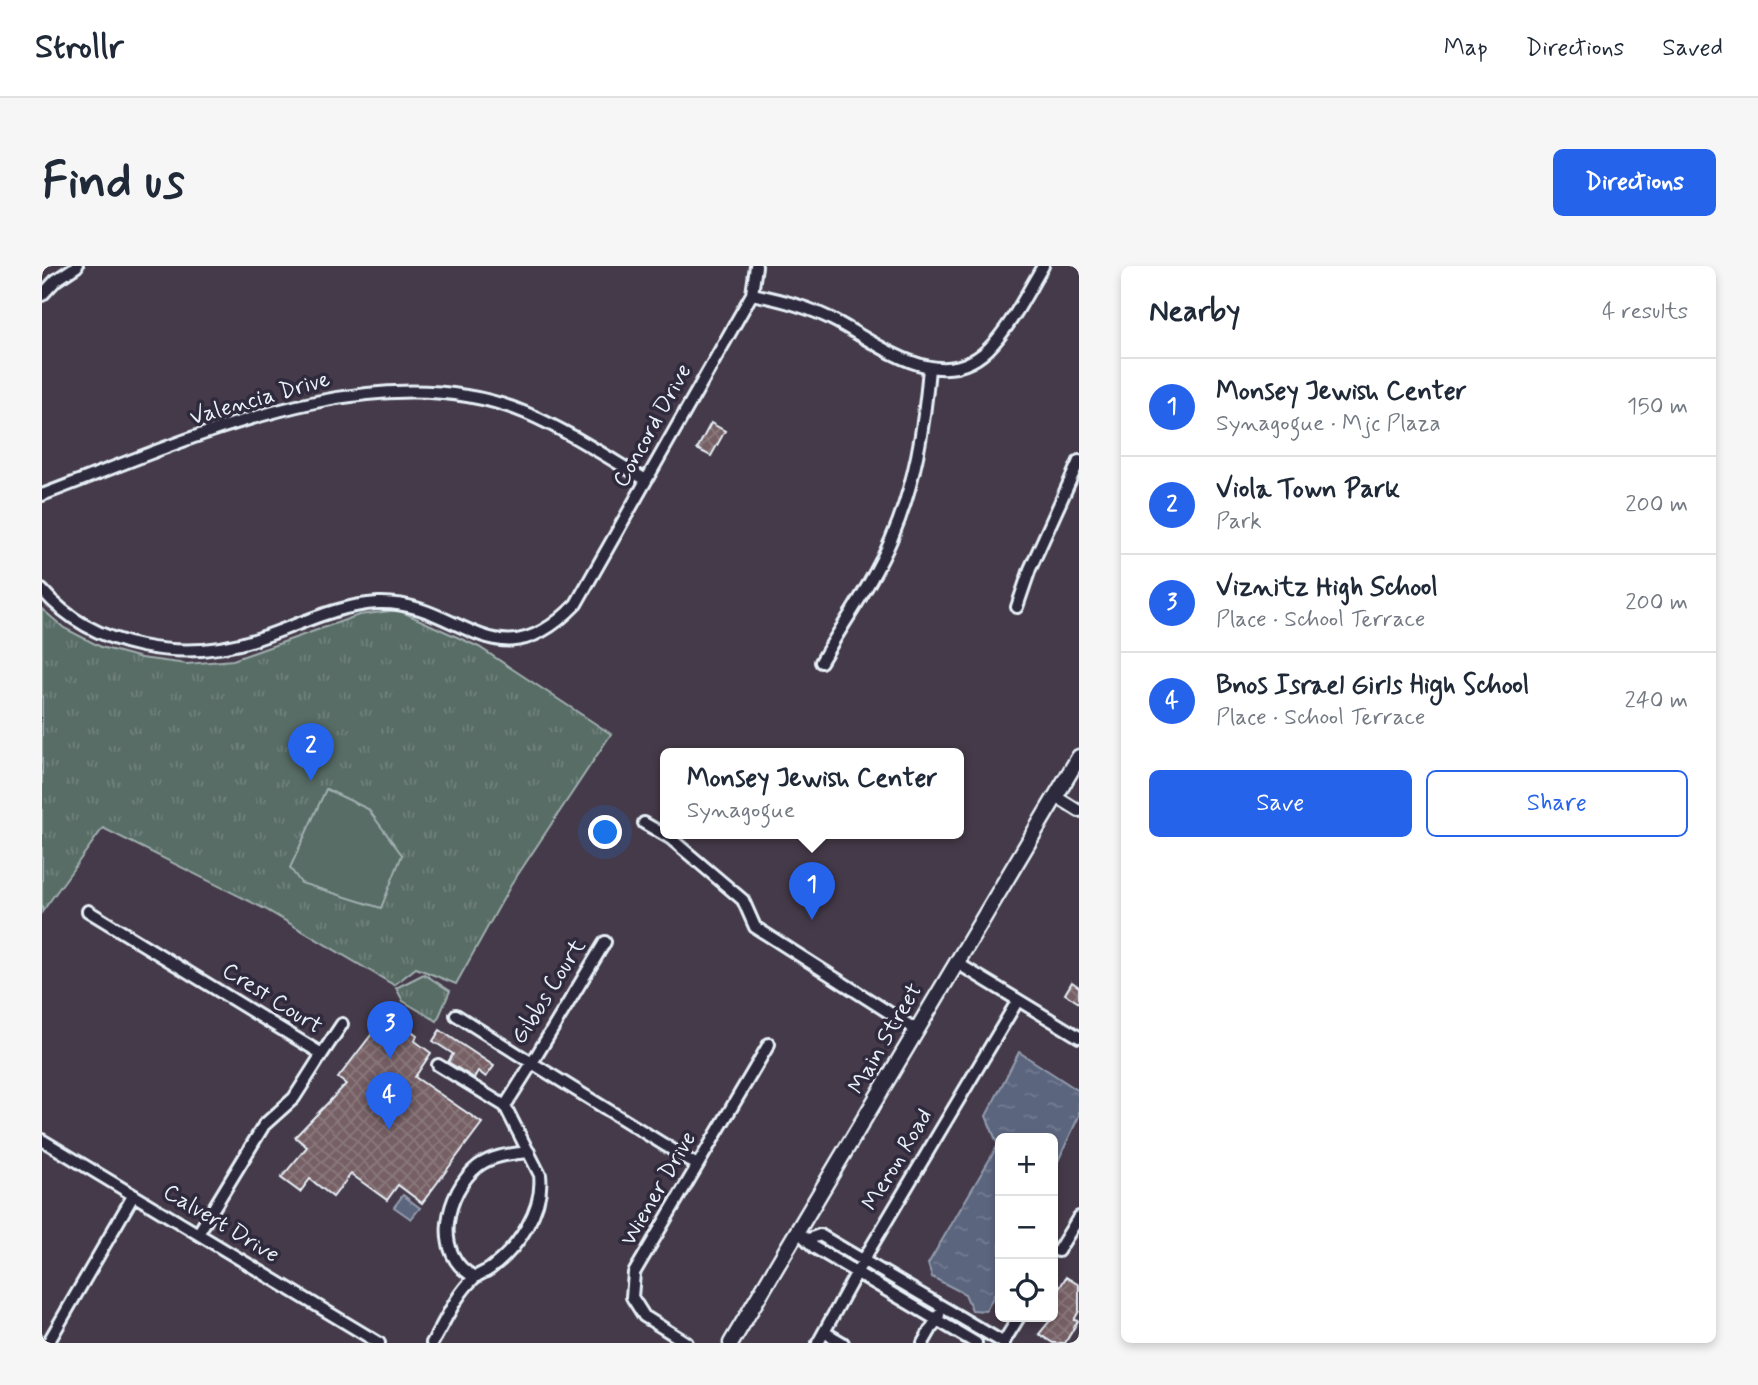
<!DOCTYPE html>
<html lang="en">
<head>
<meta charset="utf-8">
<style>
	body { margin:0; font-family:Mynerve,sans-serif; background:#f6f6f7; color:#1f2937 }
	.controls { position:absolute; right:21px; bottom:21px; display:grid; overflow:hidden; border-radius:10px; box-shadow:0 4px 10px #0003 }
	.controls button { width:63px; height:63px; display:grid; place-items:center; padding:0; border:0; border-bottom:2px solid #e0e1e3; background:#fff; color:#1f2937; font:35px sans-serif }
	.you { position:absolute; left:564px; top:567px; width:24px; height:24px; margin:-18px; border:5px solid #fff; border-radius:50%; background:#1a73e8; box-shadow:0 0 0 10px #1a73e833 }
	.badge { display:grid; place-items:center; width:46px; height:46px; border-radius:50%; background:#2563eb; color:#fff; font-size:23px; font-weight:700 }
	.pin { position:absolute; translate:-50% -58px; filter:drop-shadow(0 2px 4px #0008) }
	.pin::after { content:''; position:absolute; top:37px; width:24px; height:21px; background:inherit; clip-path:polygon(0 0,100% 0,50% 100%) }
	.popup { position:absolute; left:618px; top:482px; width:304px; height:91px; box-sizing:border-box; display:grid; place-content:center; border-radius:10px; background:#fff; filter:drop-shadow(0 2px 5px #0005); font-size:23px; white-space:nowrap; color:#747a83 }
	.popup b { font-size:26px; color:#1f2937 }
	.popup::after { content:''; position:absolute; left:50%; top:100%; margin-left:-14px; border:14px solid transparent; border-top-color:#fff }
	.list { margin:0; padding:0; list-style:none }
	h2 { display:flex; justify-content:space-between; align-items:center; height:91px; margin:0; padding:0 28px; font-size:30px }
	h2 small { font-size:23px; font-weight:400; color:#747a83 }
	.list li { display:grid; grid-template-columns:46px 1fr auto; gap:21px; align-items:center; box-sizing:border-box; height:98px; padding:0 28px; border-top:2px solid #e0e1e3 }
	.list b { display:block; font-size:26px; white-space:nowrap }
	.list p { margin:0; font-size:23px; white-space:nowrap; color:#747a83 }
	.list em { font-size:23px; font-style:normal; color:#747a83 }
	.actions { display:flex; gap:14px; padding:21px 28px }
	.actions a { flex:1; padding:16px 0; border:2px solid #2563eb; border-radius:10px; text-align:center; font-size:24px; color:#2563eb }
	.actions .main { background:#2563eb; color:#fff }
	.icon { flex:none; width:38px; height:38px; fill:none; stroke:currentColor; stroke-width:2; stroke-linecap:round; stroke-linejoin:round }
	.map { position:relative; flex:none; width:1037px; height:1077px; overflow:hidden; border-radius:10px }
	header { display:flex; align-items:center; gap:42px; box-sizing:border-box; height:98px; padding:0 35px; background:#fff; border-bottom:2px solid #e0e1e3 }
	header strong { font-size:33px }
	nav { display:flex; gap:38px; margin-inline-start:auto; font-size:24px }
	.intro { display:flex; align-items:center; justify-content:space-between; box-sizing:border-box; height:168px; padding:0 42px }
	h1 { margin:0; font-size:49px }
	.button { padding:18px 32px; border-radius:10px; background:#2563eb; color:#fff; font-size:24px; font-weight:700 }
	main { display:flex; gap:42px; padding:0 42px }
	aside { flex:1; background:#fff; border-radius:10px; box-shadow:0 4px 10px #0003 }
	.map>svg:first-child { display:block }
	.grass { fill:url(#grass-tufts); stroke:#a0afaf; stroke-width:2 }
	.pitch { fill:#596d66; stroke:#a0afaf; stroke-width:2 }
	.water { fill:url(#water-ripples); stroke:#939daf; stroke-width:2 }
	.building { fill:url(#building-cross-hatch); stroke:#e8f1f8; stroke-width:2 }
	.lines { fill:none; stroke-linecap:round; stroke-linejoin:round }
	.street-casing { stroke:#e8f1f8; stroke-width:16 }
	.secondary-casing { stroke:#e8f1f8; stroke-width:19 }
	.street { stroke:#2f2a3d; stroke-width:10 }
	.secondary { stroke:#2f2a3d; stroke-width:14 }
	.labels { text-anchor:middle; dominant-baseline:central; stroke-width:7; stroke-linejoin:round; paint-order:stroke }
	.street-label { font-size:23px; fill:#e8f1f8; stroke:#2f2a3d }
</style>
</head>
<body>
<header>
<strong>Strollr</strong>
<nav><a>Map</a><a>Directions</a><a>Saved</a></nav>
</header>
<div class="intro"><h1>Find us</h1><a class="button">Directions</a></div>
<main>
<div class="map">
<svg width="1037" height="1077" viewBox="0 0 1037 1077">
	<defs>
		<pattern id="grass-tufts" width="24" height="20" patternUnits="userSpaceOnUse" patternTransform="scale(1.75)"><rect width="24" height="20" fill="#596d66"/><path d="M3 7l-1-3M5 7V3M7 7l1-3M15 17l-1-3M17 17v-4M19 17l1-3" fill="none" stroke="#71827d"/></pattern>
		<pattern id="water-ripples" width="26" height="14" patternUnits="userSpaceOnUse" patternTransform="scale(1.75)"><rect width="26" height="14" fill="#5b657e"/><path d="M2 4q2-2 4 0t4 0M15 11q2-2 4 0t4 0" fill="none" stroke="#737c91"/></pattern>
		<pattern id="building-cross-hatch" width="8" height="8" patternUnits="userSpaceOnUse" patternTransform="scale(1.75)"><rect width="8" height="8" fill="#776165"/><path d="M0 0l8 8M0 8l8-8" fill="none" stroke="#8a787c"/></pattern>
	</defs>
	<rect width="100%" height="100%" fill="#453a49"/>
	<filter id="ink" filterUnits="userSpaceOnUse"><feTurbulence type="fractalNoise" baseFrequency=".0143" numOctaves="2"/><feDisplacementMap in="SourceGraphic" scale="14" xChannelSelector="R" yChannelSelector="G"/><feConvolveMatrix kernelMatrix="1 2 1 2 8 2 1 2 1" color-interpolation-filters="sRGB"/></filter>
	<g filter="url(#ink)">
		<path class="grass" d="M0,343L22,362L59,381L99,392L145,398L191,394L317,349L356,344L437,381L569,468L469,619L414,718L374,702L352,719L223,643L61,562L0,646Z
			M382,708L408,725L395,755L361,735L354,722Z"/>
		<path class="pitch" d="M284,523L326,543L360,589L339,642L259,617L248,602Z"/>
		<path class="water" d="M977,786L1037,825V850L1011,906V872H958V1018L944,1045L930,1044L923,1028L890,1011L886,998L956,879L944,850Z
			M361,929L378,942L369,953L352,941Z"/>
		<path class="building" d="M669,157L683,165L669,190L655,183Z
			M1030,716L1037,721V737L1023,728Z
			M346,747L375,769L373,775L389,787L373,811L440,857L380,937L356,919L345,934L309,908L291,931L268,913L258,926L239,912L265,881L253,871L304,818L296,812Z
			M398,764L452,800L444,811L436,805L432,812L406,796L411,788L391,775Z
			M1024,1011L1037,1019V1045L1032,1054L1036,1055L1023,1077H1011L997,1068L1011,1051L1014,1041L1011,1033Z"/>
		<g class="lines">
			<g class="street-casing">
				<path id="street" d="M710,28C739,34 768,41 795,56C843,82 904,133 952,77C972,54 986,25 1001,0
					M0,29L14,14L35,0
					M0,229C142,176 333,83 484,147C526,165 565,191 604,214
					M0,324C52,384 142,397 215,373C255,360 294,339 336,337C419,334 453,422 534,338L710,28L714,0
					M975,341L988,303L1037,195
					M779,396C802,356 831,316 849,274C873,218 882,163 887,102
					M1013,530L1037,545
					M602,557L628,572L701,634L713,661L876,765
					M46,645L280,788L252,832L222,859L156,968
					M915,697L1037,771
					M414,749L490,797L563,676
					M280,788L300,758
					M463,840L490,797L655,899
					M0,874L337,1077
					M762,971L773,982L934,1077
					M767,973L778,969L962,1077
					M1016,985L1037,951
					M433,1011C389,990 404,925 436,900C451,889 470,888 487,886
					M782,1066L801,1077
					M6,1077L91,930
					M390,1077C403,1056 413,1030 431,1013C436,1008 444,1006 449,1002C476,982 502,943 498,909L463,840L396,799
					M645,1077L602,1050L590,1031L592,1007L727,778
					M776,1077L822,993L976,734
					M881,1077L897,1049
					M961,1077L977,1051"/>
			</g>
			<g class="secondary-casing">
				<path id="secondary" d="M689,1077L1037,491"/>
			</g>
			<use href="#street" class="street"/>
			<use href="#secondary" class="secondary"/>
		</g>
	</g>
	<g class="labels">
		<g class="street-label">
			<text transform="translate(218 133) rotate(-16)">Valencia Drive</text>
			<text transform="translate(611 160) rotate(-61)">Concord Drive</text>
			<text transform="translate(507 726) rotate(-58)">Gibbs Court</text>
			<text transform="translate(230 733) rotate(32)">Crest Court</text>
			<text transform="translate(844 773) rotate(-60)">Main Street</text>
			<text transform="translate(856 894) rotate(-59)">Meron Road</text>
			<text transform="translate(617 923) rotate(-60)">Wiener Drive</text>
			<text transform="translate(179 958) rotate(31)">Calvert Drive</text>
		</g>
	</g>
</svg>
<div class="controls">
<button>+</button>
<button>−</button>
<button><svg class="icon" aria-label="locate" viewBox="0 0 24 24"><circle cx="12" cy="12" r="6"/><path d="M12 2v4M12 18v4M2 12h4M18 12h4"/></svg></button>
</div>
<div class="you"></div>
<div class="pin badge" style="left:770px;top:654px">1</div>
<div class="popup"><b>Monsey Jewish Center</b>Synagogue</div>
<div class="pin badge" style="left:269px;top:515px">2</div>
<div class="pin badge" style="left:348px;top:793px">3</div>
<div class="pin badge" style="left:347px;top:864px">4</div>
</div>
<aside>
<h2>Nearby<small>4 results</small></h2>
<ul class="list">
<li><span class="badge">1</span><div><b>Monsey Jewish Center</b><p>Synagogue · Mjc Plaza</p></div><em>150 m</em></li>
<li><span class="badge">2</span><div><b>Viola Town Park</b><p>Park</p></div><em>200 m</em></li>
<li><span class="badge">3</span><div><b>Viznitz High School</b><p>Place · School Terrace</p></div><em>200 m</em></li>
<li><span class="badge">4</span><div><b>Bnos Israel Girls High School</b><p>Place · School Terrace</p></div><em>240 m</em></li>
</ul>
<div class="actions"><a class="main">Save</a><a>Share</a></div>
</aside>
</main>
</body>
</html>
